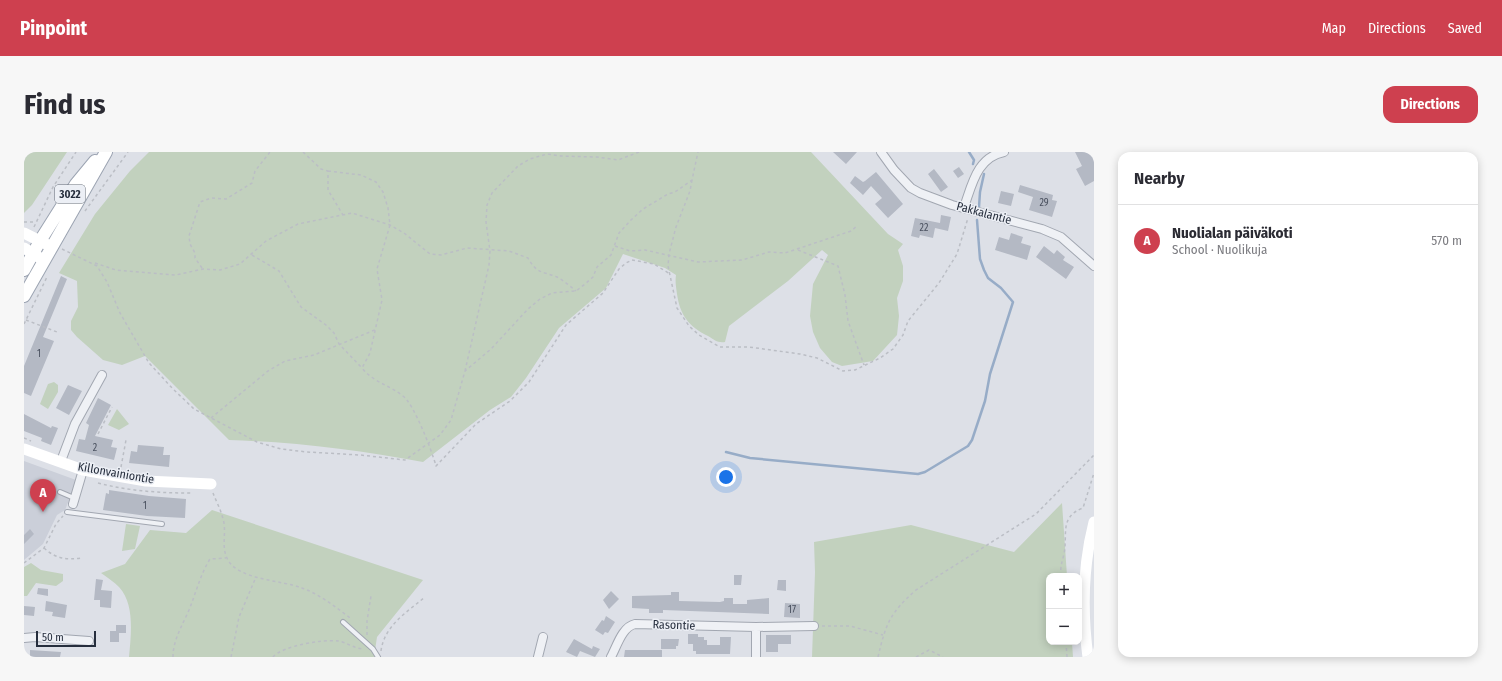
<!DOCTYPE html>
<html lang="en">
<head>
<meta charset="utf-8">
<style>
	body { margin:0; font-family:"Fira Sans Condensed",sans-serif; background:#f7f7f7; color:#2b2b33 }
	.controls { position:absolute; right:12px; bottom:12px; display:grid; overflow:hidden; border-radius:8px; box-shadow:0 2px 10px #0003 }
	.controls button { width:36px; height:36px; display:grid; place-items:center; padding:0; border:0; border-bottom:1px solid #e1e1e2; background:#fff; color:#2b2b33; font:20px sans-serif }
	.scale { position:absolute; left:12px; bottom:10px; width:60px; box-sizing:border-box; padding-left:4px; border:2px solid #262e3d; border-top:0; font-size:11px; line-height:14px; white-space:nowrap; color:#262e3d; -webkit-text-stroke:3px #eceff5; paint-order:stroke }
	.you { position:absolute; left:702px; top:325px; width:14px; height:14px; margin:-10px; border:3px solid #fff; border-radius:50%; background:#1a73e8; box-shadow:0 0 0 6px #1a73e833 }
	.badge { display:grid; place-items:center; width:26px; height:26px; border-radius:50%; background:#ce404f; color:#fff; font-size:13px; font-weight:700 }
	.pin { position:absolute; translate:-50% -33px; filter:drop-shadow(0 1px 2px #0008) }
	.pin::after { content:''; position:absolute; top:21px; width:14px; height:12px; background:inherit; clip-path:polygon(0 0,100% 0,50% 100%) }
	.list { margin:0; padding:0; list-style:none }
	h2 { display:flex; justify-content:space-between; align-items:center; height:52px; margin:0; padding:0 16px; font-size:17px }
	h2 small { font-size:13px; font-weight:400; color:#7c7c81 }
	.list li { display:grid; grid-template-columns:26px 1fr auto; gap:12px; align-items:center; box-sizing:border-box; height:72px; padding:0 16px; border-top:1px solid #e1e1e2 }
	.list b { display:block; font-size:15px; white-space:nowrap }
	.list p { margin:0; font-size:13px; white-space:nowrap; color:#7c7c81 }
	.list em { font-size:13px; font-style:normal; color:#7c7c81 }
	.map { position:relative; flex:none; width:1070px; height:505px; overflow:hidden; border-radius:12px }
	header { display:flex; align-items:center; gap:24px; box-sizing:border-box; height:56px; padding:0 20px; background:#ce404f; color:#fff }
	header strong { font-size:19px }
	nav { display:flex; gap:22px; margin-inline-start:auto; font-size:14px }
	.intro { display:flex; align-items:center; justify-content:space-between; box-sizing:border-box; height:96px; padding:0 24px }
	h1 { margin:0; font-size:28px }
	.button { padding:10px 18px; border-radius:12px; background:#ce404f; color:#fff; font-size:14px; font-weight:700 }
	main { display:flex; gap:24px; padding:0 24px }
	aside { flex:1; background:#fff; border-radius:12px; box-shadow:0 2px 10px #0003 }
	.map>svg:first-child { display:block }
	.built { fill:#cbcfd9 }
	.green { fill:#c2d1be }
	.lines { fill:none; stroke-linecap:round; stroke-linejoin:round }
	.stream { stroke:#97acc7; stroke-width:2.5 }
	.building { fill:#b4b9c4 }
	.lane-casing { stroke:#a2a7b1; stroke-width:6 }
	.street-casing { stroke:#a2a7b1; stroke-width:10 }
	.primary-casing { stroke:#9ca4b2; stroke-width:14 }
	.path { stroke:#bbbec5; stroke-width:1.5; stroke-dasharray:3 3; stroke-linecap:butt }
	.lane { stroke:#eff1f5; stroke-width:4 }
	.street { stroke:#eff1f5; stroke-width:8 }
	.secondary { stroke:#fff; stroke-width:11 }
	.primary { stroke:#fff; stroke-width:12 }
	.labels { text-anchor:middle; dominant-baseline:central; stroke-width:3; stroke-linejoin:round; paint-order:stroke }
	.number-label { font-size:10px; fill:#4a515f }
	.shield { fill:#eceff5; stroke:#616874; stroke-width:1 }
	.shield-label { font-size:11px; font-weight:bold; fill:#262e3d }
	.street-label { font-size:12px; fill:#262e3d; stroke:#eceff5 }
</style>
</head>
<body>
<header>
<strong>Pinpoint</strong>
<nav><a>Map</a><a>Directions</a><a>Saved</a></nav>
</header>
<div class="intro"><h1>Find us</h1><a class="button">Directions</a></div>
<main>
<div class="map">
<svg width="1070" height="505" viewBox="0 0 1070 505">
	<rect width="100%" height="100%" fill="#dde0e7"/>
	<path class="built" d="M0,309L52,328L51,333L41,358L33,363L19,392L0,408Z"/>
	<path class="green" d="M6,0H43L8,53L0,61V4Z
		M125,0H787L864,82L879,92L874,98L879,114V129L873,146L875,164L873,183L849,209L818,214L808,210L796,196L789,180L786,164L789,132L804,103L798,98L764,129L705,174L701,190C693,191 691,188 684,184C665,175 656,163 653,142C652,135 651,129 652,123L641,116L599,102L582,136L535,176L502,226L487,245L466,258L399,310C335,298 271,290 205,288L121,204L98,213L79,208L53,185L47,178V169L54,155L53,129L35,121L71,62L106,19Z
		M30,230L34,233V240L24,257L16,252L24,232Z
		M93,257L105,272L95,278L84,273Z
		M1038,351L1043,424H1025V490H1048L1049,505H788L791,420L790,390L887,373L990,400Z
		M188,358L399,428L353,485L350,505H105C107,483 111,452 95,435C90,430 83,425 77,421L101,412L126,378L162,381Z
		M102,372L116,374L111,397L98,399Z
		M7,411L17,418L39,422V429L32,434L12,431L3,444H0V415Z"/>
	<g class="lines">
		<path class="stream" d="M945,0L950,8L949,12
			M955,55L956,40L960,22
			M702,300L726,306L894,322L901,320L944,294L948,288L961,249L966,222L989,150L977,136L964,126L960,118L956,107L953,68"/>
	</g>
	<path class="building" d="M809,0H833L822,12Z
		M1051,0H1070V29L1061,34L1052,17L1058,14Z
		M935,15L940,22L934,26L929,19Z
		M910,17L924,35L917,40L904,22Z
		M852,20L879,52L864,66L851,52L858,46L847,34L839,43L826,31L831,24L839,30L841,29Z
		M996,33L1029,43L1028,48L1033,49L1028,65L1005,58L1009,45L994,40Z
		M977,39L990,42L987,54L974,51Z
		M917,63L927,65L924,79L911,76L909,86L896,83L895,86L887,84L891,66L916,71Z
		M987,81L999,85L997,91L1007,94L1003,108L971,98L975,85L985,88Z
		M1020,94L1030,102L1033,98L1041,105L1039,108L1050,115L1042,127L1012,105Z
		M37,124L43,127L19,185L30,189L7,244L0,241V214Z
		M44,233L58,239L45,263L32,256Z
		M74,246L87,253L71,284L89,288L87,295L93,296L90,308L52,299L55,287L61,288L65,273L62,271Z
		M0,262L27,276L28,274L34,276L27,293L17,289L18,286L0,279Z
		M114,293L140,295L139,303H146L145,315L105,311L107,299L113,300Z
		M85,338L125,344L162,347L161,366L123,364L79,358L82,341L85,342Z
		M6,377L10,382L0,392V383Z
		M710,423H718L717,433H710Z
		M72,427L79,428L77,438L88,439L87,456L76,455V448H70Z
		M754,428H762V439L753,438Z
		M14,436L24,437V444L13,442Z
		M587,439L595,447L585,457L579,448Z
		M647,440H655V449L696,450L700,449V446H709V452H723V448L745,446V462L639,458V461H625V457L608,456V444L647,443Z
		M22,449L43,453L41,466L28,464L29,460L21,459Z
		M761,451L776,452V466L760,465Z
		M0,454L11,455L10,464L0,463Z
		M582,464L591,470L584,481L581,480L579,483L571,478L578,468L580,469Z
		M92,473H102V481H95V490H86V479H92Z
		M664,482H674V485H680V488H683V493H696V485H707L706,502H672V499H669V492H664Z
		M742,483H767V492H754V500H742Z
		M550,487L568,497L569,494L576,497L571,505L556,499L553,505L542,500Z
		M637,487H655L654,494H652V497H637Z
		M6,498L37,500L36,505H6Z
		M601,498H638V505H600Z"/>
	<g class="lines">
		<g class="lane-casing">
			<path id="lane" d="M36,340L50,346
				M43,360L138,372
				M319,470L349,497L354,505"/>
		</g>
		<g class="street-casing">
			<path id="street" d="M857,0L870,18L887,36L896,41L928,53L1018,77L1037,85L1070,114
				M940,55C948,33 953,5 980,0
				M37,309L51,272L78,223
				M49,352L59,318
				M732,475L790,474
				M0,486L11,485L65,489
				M514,505L519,485
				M587,505C593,494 598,475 611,472L732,475V505"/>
		</g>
		<g class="primary-casing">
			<path id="primary" d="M0,118L16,89L52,32L71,9
				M0,144L82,0"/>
		</g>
		<path class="path" d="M279,0L297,17L304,19V38L319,63
			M304,19L337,23L352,30L359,40L364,56L366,73L353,117L358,148L346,201L338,216C349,230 365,233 379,244C390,252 408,299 412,314L452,272L486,249L505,230L542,173L579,141L595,117L602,111L608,108L630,112L646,122
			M668,28L666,39L652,75L645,102L644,114L653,156L665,174L675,183L696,195H725L776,202L793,206L819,219L831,218L856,206L869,197L879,183L884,169L915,131L933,102L944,66
			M61,59L104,0
			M0,70H12
			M10,75L29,35L52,0
			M591,94L606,99L621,98L674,110L718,108L745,100L761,101L827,79L833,74
			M38,97L73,114L83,130L96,161L125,211L149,237L170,257L233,290L257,297L283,300L336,303L381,308L416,283L427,268L441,219L467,197L504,157L516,147L528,141L552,139L561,132L569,125L573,115L587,103L595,81L607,68L619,57L644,42L651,40L668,28L674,0
			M774,98L814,114L821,143L824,169L840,213
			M228,103L255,119L277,155L302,173L310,181L315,192L338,216
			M71,111L92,118L152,123L179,117L196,118L216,112L242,89L274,72L328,61L366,73L380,81L406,102L417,103L443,96L485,99L504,106C513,122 518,119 533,125C539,128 546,134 552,139
			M178,116L171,106V101L166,92L165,84L176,50L187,46L202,47L228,31L231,19L246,0
			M2,168L33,180
			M0,172L23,125
			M441,219L465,113L466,99L462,70L463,53L468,41L494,14L506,7L523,2L537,4L573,5L594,8L615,0
			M187,266L244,219L261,209L290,203L353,177
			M74,282L88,255
			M0,286L7,289
			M97,315L102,288
			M74,331C105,339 135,341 167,341
			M189,341C192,349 197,358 199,367C203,379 197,394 203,406C212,428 258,428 278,436C295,442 310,454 325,465L326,468
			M20,396C32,407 43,408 58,406
			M0,411L20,396L32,372L39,364
			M1037,424C1036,415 1038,410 1040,402C1044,382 1035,365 1059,356L1070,321
			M798,474H826L859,483
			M343,483V469L347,444
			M1042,490L1043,505
			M357,499C360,474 383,460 401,445
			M149,505C149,488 158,474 165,458C172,441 176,423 186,407L202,406
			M207,505L215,465L232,425
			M249,505C258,494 299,487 314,489C323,490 330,497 340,497
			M854,505C862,471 866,461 892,438L1012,362L1070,303
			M892,505L905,498L919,505"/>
		<use href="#lane" class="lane"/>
		<use href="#street" class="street"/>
		<path class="secondary" d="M0,81L24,93
			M0,96L16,106
			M0,297L59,318L122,329L187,332
			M1064,505C1058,461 1059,413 1070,370"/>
		<use href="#primary" class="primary"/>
	</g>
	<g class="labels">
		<g class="number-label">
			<text x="1020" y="51">29</text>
			<text x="900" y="76">22</text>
			<text x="15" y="202">1</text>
			<text x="71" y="296">2</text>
			<text x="121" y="354">1</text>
			<text x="768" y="458">17</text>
		</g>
		<rect class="shield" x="31" y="33" width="30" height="18" rx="3"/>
		<g class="shield-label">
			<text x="46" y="42">3022</text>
		</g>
		<g class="street-label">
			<text transform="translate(960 61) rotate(15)">Pakkalantie</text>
			<text transform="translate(92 321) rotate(10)">Killonvainiontie</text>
			<text transform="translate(650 473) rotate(2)">Rasontie</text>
		</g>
	</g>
</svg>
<div class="controls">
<button>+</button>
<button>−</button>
</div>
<div class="scale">50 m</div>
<div class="you"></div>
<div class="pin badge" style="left:19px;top:360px">A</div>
</div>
<aside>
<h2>Nearby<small></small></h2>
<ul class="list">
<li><span class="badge">A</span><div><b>Nuolialan päiväkoti</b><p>School · Nuolikuja</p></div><em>570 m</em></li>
</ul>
</aside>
</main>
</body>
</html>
